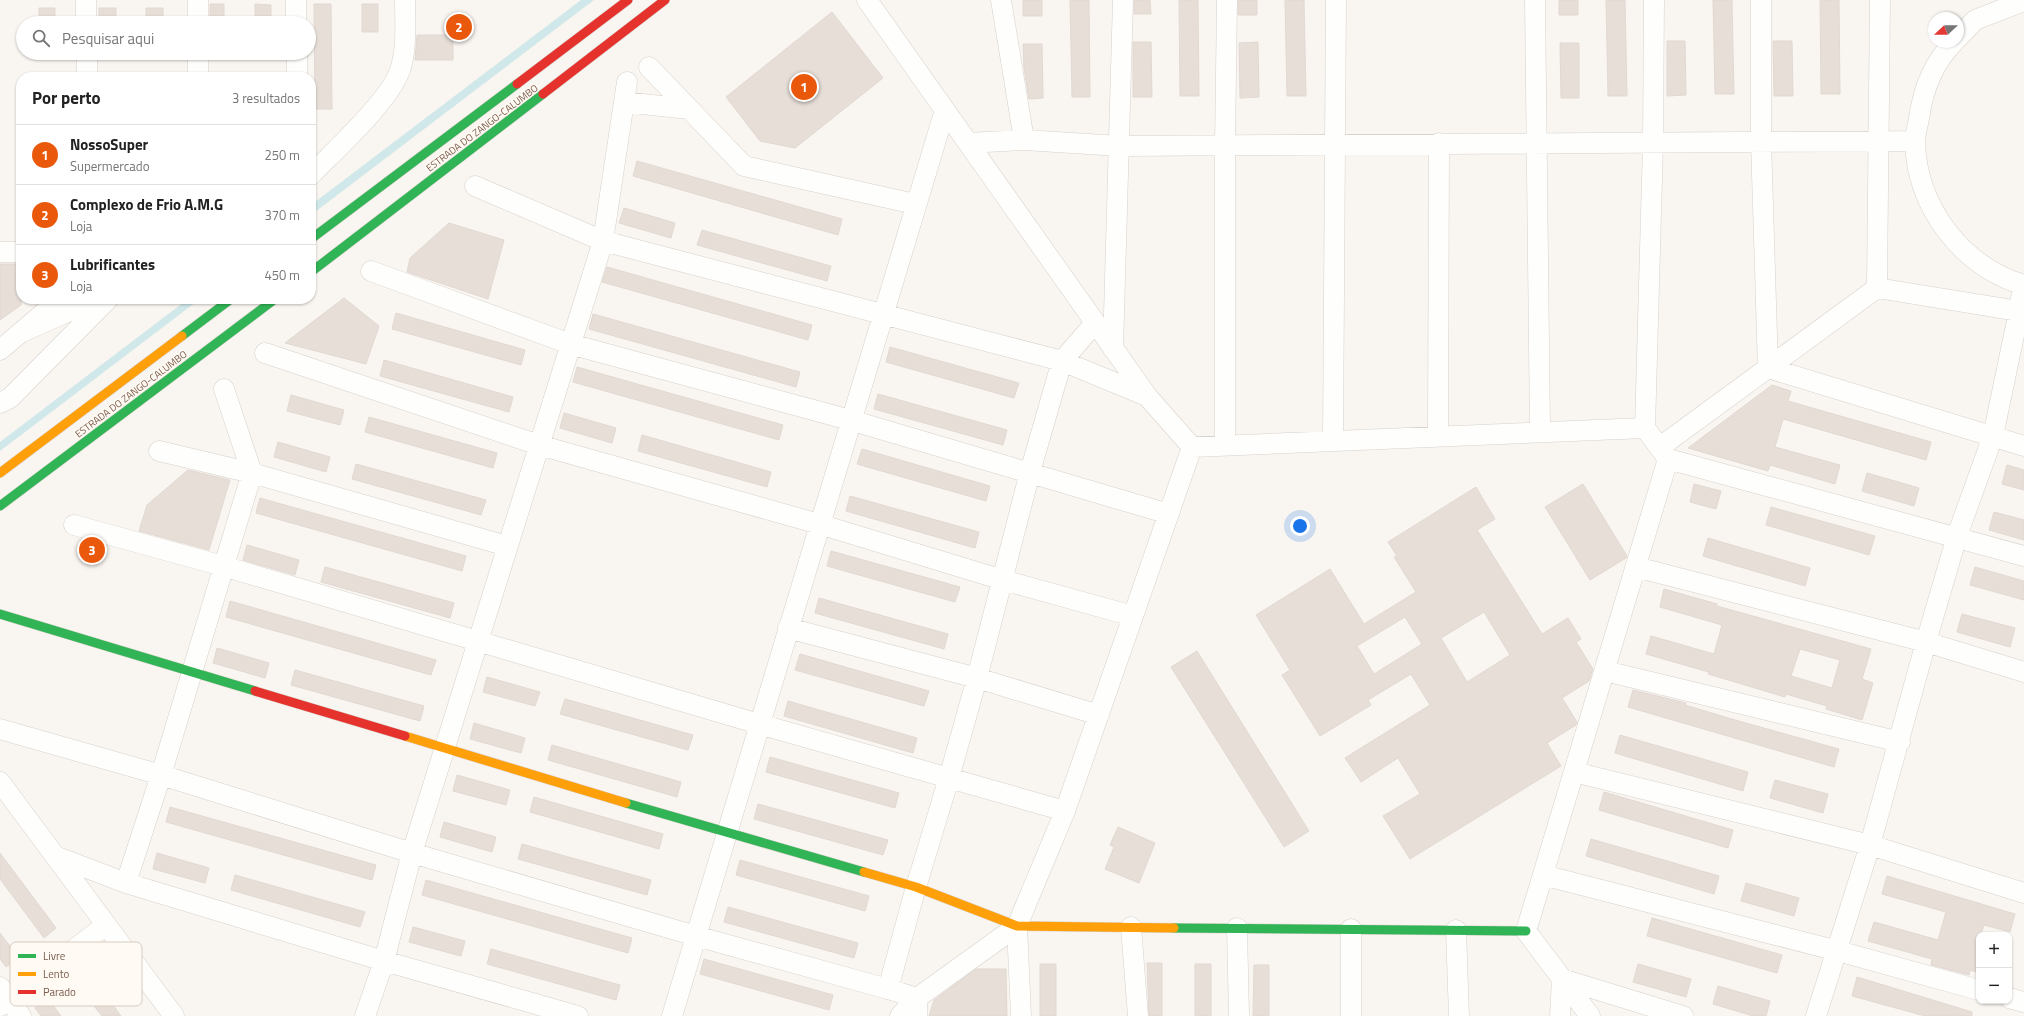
<!DOCTYPE html>
<html lang="pt">
<head>
<meta charset="utf-8">
<style>
	body { margin:0; font-family:"Titillium Web",sans-serif; background:#f2f2f2; color:#222 }
	.controls { position:absolute; right:12px; bottom:12px; display:grid; overflow:hidden; border-radius:8px; box-shadow:0 1px 3px #0004 }
	.controls button { width:36px; height:36px; display:grid; place-items:center; padding:0; border:0; border-bottom:1px solid #e0e0e0; background:#fff; color:#222; font:20px sans-serif }
	.compass { position:absolute; left:1928px; top:12px; width:36px; height:36px; border-radius:50%; background:#fff; box-shadow:0 1px 3px #0004; rotate:248deg }
	.you { position:absolute; left:1300px; top:526px; width:14px; height:14px; margin:-10px; border:3px solid #fff; border-radius:50%; background:#1a73e8; box-shadow:0 0 0 6px #1a73e833 }
	.badge { display:grid; place-items:center; width:26px; height:26px; border-radius:50%; background:#ea580c; color:#fff; font-size:13px; font-weight:700 }
	.pin { position:absolute; translate:-50% -50%; border:2px solid #fff; box-shadow:0 1px 4px #0006 }
	.list { margin:0; padding:0; list-style:none }
	h2 { display:flex; justify-content:space-between; align-items:center; height:52px; margin:0; padding:0 16px; font-size:17px }
	h2 small { font-size:13px; font-weight:400; color:#767676 }
	.list li { display:grid; grid-template-columns:26px 1fr auto; gap:12px; align-items:center; box-sizing:border-box; height:60px; padding:0 16px; border-top:1px solid #e0e0e0 }
	.list b { display:block; font-size:15px; white-space:nowrap }
	.list p { margin:0; font-size:13px; white-space:nowrap; color:#767676 }
	.list em { font-size:13px; font-style:normal; color:#767676 }
	.icon { flex:none; width:22px; height:22px; fill:none; stroke:currentColor; stroke-width:2; stroke-linecap:round; stroke-linejoin:round }
	.map { position:relative; flex:none; width:2024px; height:1016px; overflow:hidden }
	.search { position:absolute; background:#fff; box-shadow:0 1px 3px #0004; left:16px; top:16px; width:300px; height:44px; display:flex; align-items:center; gap:10px; box-sizing:border-box; padding:0 14px; border-radius:22px; color:#767676; font-size:15px }
	.panel { position:absolute; background:#fff; box-shadow:0 1px 3px #0004; left:16px; top:72px; width:300px; height:232px; border-radius:16px }
	.map>svg:first-child { display:block }
	.water { fill:#d0e8ea }
	.building { fill:#e6ded7; stroke:#e2d8d2; fill-rule:evenodd }
	.lines { fill:none; stroke-linecap:round; stroke-linejoin:round }
	.street-casing { stroke:#d7d1cb; stroke-width:21 }
	.fast-casing { stroke:#d9d2cb; stroke-width:10 }
	.slow-casing { stroke:#d9d2cb; stroke-width:10 }
	.jam-casing { stroke:#d9d2cb; stroke-width:10 }
	.street { stroke:#fefefd; stroke-width:20 }
	.fast { stroke:#30b455; stroke-width:9 }
	.slow { stroke:#ff9f0a; stroke-width:9 }
	.jam { stroke:#e5322d; stroke-width:9 }
	.labels { text-anchor:middle; dominant-baseline:central; stroke-width:3; stroke-linejoin:round; paint-order:stroke }
	.street-label { font-size:10px; fill:#7a5c4d; stroke:#fffaf3 }
	.key { fill:#fffaf3; stroke:#d7cbc1; stroke-width:1 }
	.key-label { font-size:11px; fill:#7a5c4d }
</style>
</head>
<body>
<div class="map">
<svg width="2024" height="1016" viewBox="0 0 2024 1016">
	<rect width="100%" height="100%" fill="#f9f5f0"/>
	<path class="water" d="M581,0H594L311,215V205Z
		M188,299H200L0,451V442Z"/>
	<path class="building" d="M1023,0H1042V16H1023Z
		M1070,0H1089L1090,97H1072Z
		M1134,0H1150L1151,14H1134Z
		M1179,0H1198L1199,96H1180Z
		M1238,0H1257V15H1238Z
		M1285,0H1304L1306,96H1287Z
		M1559,0H1578V15H1559Z
		M1606,0H1625L1627,96H1608Z
		M1713,0H1732L1734,94H1715Z
		M1820,0H1839L1840,94H1821Z
		M210,4H224V23H210Z
		M255,4L271,5V23H255Z
		M314,4H331L332,109H315Z
		M362,4H378V32H362Z
		M39,8H55V23H39Z
		M99,8H116V23H99Z
		M146,8H163V23H146Z
		M832,12L883,78L795,148L760,141L726,97Z
		M417,35H453V60H415Z
		M1667,41H1685L1686,95L1667,96Z
		M1773,41H1792L1793,96H1774Z
		M1133,42H1151L1152,97H1133Z
		M1258,42L1259,97L1240,98L1239,43Z
		M1560,43H1579V98H1561Z
		M1023,44H1042L1043,98L1029,99L1024,68Z
		M637,161L842,219L838,235L633,176Z
		M624,208L675,223L671,238L619,223Z
		M449,223L504,240L488,299L407,272L410,258Z
		M702,230L831,266L827,281L697,245Z
		M0,264H21V305L0,320Z
		M607,267L812,325L808,340L602,282Z
		M344,298L379,326L366,364L285,343Z
		M396,313L525,350L521,365L392,329Z
		M593,314L800,372L796,387L589,329Z
		M890,347L1019,383L1014,398L886,362Z
		M384,360L513,397L509,412L380,376Z
		M577,367L783,425L779,440L573,382Z
		M1772,385L1791,391L1788,401L1931,442L1926,460L1783,419L1775,447L1840,465L1835,484L1770,465L1768,471L1688,448Z
		M878,394L1007,430L1003,445L874,409Z
		M291,395L344,410L340,425L287,411Z
		M564,413L616,428L612,443L560,428Z
		M369,417L497,453L493,468L365,432Z
		M642,435L771,472L767,487L638,451Z
		M278,442L330,457L326,472L274,457Z
		M862,449L990,486L986,501L857,464Z
		M356,464L486,500L481,515L352,479Z
		M2007,465L2024,470V490L2002,484Z
		M188,470L230,480L209,550L139,531L147,505Z
		M1867,473L1919,488L1914,506L1862,491Z
		M1583,484L1627,556L1626,558L1590,580L1545,507Z
		M1694,484L1721,491L1716,509L1690,502Z
		M1476,487L1495,519L1477,530L1542,634L1568,618L1581,639L1576,642L1593,669L1589,681L1562,698L1577,722L1576,725L1547,743L1561,766L1410,859L1383,816L1420,794L1398,758L1361,782L1345,758L1430,705L1411,674L1368,700L1371,705L1320,736L1282,675L1290,670L1256,615L1330,569L1364,624L1416,592L1394,557L1397,556L1388,542ZM1484,612L1510,655L1467,682L1441,638ZM1405,617L1422,644L1374,674L1357,646Z
		M850,496L979,532L975,548L846,511Z
		M260,498L466,556L462,571L256,513Z
		M1771,507L1875,536L1869,555L1766,525Z
		M1994,512L2024,520V540L1989,530Z
		M1708,538L1810,568L1805,586L1703,556Z
		M247,545L299,560L295,575L243,560Z
		M831,551L960,587L955,602L827,566Z
		M325,567L454,603L450,618L321,582Z
		M1975,567L2024,581V600L1970,585Z
		M1664,589L1717,604V606L1871,649L1862,679L1873,683L1862,720L1826,709L1827,706L1786,694L1785,697L1708,674L1709,672L1646,654L1651,636L1714,654L1722,625L1660,607ZM1800,649L1840,660L1832,688L1791,676Z
		M819,598L948,634L944,649L815,613Z
		M230,601L436,660L431,675L226,617Z
		M1962,614L2015,628L2010,647L1957,632Z
		M217,648L269,663L265,678L213,663Z
		M1197,651L1309,831L1284,847L1171,667Z
		M800,654L929,691L924,706L795,670Z
		M295,670L424,706L420,721L291,685Z
		M487,677L540,692L535,706L483,692Z
		M1633,690L1686,703L1685,705L1735,720L1839,749L1834,767L1628,707Z
		M565,699L693,735L688,750L560,714Z
		M788,701L917,738L913,753L784,716Z
		M474,723L525,738L521,753L470,739Z
		M1620,735L1748,772L1743,791L1615,753Z
		M552,745L681,782L677,797L548,760Z
		M770,757L899,793L895,808L766,772Z
		M457,775L510,790L506,805L453,791Z
		M1775,780L1828,794L1823,813L1770,798Z
		M1604,792L1733,830L1728,848L1599,810Z
		M534,797L663,834L659,849L530,812Z
		M758,804L888,840L883,855L754,819Z
		M170,807L376,865L372,880L166,822Z
		M444,822L496,837L492,852L440,837Z
		M1118,827L1155,843L1139,883L1105,869L1114,847L1110,845Z
		M1591,839L1719,876L1714,894L1586,856Z
		M522,844L651,880L647,895L518,859Z
		M0,853L56,928L44,938L0,879Z
		M157,853L209,868L205,883L153,869Z
		M740,860L869,896L865,911L736,875Z
		M235,875L365,912L360,927L231,890Z
		M1887,876L2015,914L2010,932L1984,925L1981,935H1979L1976,952L1979,953V973L1970,970L1969,975L1931,965L1932,959L1868,941L1874,922L1938,940L1946,912L1882,894Z
		M426,880L632,938L628,953L422,895Z
		M1746,883L1799,898L1794,916L1741,901Z
		M728,907L858,943L854,958L724,922Z
		M1652,918L1782,955L1777,973L1647,936Z
		M413,927L465,941L461,956L409,942Z
		M0,933L19,958L6,967L0,959Z
		M491,949L620,985L616,1000L487,964Z
		M704,959L833,995L829,1010L700,974Z
		M1147,963H1162V1016H1149Z
		M1040,964H1056V1016H1040Z
		M1195,964H1211V1016H1195Z
		M1638,964L1691,979L1686,997L1633,982Z
		M1254,965H1269V1016H1253Z
		M976,969H1006L1007,1016H929L934,1000Z
		M86,970L103,991L121,1016H102L90,1001L74,979Z
		M1857,977L1972,1012V1016H1925L1852,996Z
		M1718,986L1770,1001L1766,1016H1753L1713,1004Z
		M48,998L61,1016H41L35,1008Z"/>
	<g class="lines">
		<g class="street-casing">
			<path id="street" d="M86,0V23
				M198,0V23
				M296,0V23
				M867,0L1147,396L1192,447
				M1001,0L1024,140
				M1535,0L1540,431
				M1761,0V141L1768,368L2024,446
				M1958,38L1975,20L2024,1
				M1954,42C1934,62 1923,90 1919,118C1918,125 1915,134 1915,142C1917,207 1961,266 2024,285
				M87,53V77
				M198,53V77
				M297,53V77
				M649,67L744,166L915,204
				M624,102L689,109
				M968,143L1024,140L1120,146L1915,141
				M311,175C335,150 393,98 401,67C407,46 405,22 405,0
				M475,186L603,241L1062,361L1147,396
				M0,252H21
				M371,271L570,344L850,420L1169,514
				M1877,288L1880,0
				M22,332L97,299
				M1113,349L1123,0
				M0,350L60,299
				M265,353L539,445L819,524L1003,580L1133,616
				M0,403L10,398L108,299
				M1645,428L1653,143L1654,0
				M1438,436L1439,143
				M1333,441L1336,0
				M1225,446V145L1227,0
				M1192,447L1645,428L1668,459L1526,931L1590,1016
				M1660,447L1877,288L2024,312
				M159,451L252,473L507,546
				M1668,459L2024,556
				M74,525L223,566L759,724L1065,811
				M1636,567L1926,642L2024,672
				M788,628L977,678L1099,715
				M1605,671L1900,742
				M0,729L161,775L412,853L696,936L888,989L917,998V1016
				M1574,772L1870,845L2024,893
				M0,782L174,1016
				M55,856L126,883L384,961L578,1016
				M1543,875L1838,951L1979,990
				M126,883L161,775L252,473L224,389
				M1131,927L1138,1016
				M1237,928L1239,1016
				M1351,929V1016
				M1456,930L1459,1016
				M0,987L21,1016
				M888,989L916,887L949,778L977,678L1030,472L1062,361L1095,323
				M2009,998L2024,1002
				M0,1006L106,925
				M365,1016L384,961L412,853L603,241L627,82
				M672,1016L945,110
				M900,1016L917,998L1017,926
				M1021,1016L1017,926L1065,811L1192,447
				M1560,1016L1562,979L1683,1016
				M1816,1016L1870,845L1926,642L1957,536L1993,436L2019,311L2023,285"/>
		</g>
		<g class="fast-casing">
			<path id="fast" d="M311,239L517,84
				M311,272L543,94
				M182,336L231,299
				M0,506L275,299
				M0,614L255,691
				M626,803L864,872
				M1174,928L1526,931"/>
		</g>
		<g class="slow-casing">
			<path id="slow" d="M0,473L182,336
				M405,736L626,803
				M864,872L916,887L1017,926L1174,928"/>
		</g>
		<g class="jam-casing">
			<path id="jam" d="M517,84L628,0
				M543,94L665,0
				M255,691L405,736"/>
		</g>
		<use href="#street" class="street"/>
		<use href="#fast" class="fast"/>
		<use href="#slow" class="slow"/>
		<use href="#jam" class="jam"/>
	</g>
	<g class="labels">
		<g class="street-label">
			<text transform="translate(482 128) rotate(-37)">ESTRADA DO ZANGO-CALUMBO</text>
			<text transform="translate(131 394) rotate(-37)">ESTRADA DO ZANGO-CALUMBO</text>
		</g>
	</g>
	<rect x="10" y="942" width="132" height="64" rx="6" class="key"/>
	<rect x="18" y="954" width="18" height="4" fill="#30b455"/>
	<rect x="18" y="972" width="18" height="4" fill="#ff9f0a"/>
	<rect x="18" y="990" width="18" height="4" fill="#e5322d"/>
	<g class="key-label">
		<text x="43" y="960">Livre</text>
		<text x="43" y="978">Lento</text>
		<text x="43" y="996">Parado</text>
	</g>
</svg>
<div class="controls">
<button>+</button>
<button>−</button>
</div>
<svg class="compass" viewBox="-18 -18 36 36"><path d="M0-13l5 13h-10z" fill="#e53935"/><path d="M0 13l5-13h-10z" fill="#767676"/></svg>
<div class="you"></div>
<div class="pin badge" style="left:804px;top:87px">1</div>
<div class="pin badge" style="left:459px;top:27px">2</div>
<div class="pin badge" style="left:92px;top:550px">3</div>
<div class="search"><svg class="icon" aria-label="search" viewBox="0 0 24 24"><circle cx="10" cy="10" r="6"/><path d="M15 15l6 6"/></svg>Pesquisar aqui</div>
<section class="panel">
<h2>Por perto<small>3 resultados</small></h2>
<ul class="list">
<li><span class="badge">1</span><div><b>NossoSuper</b><p>Supermercado</p></div><em>250 m</em></li>
<li><span class="badge">2</span><div><b>Complexo de Frio A.M.G</b><p>Loja</p></div><em>370 m</em></li>
<li><span class="badge">3</span><div><b>Lubrificantes</b><p>Loja</p></div><em>450 m</em></li>
</ul>
</section>
</div>
</body>
</html>
